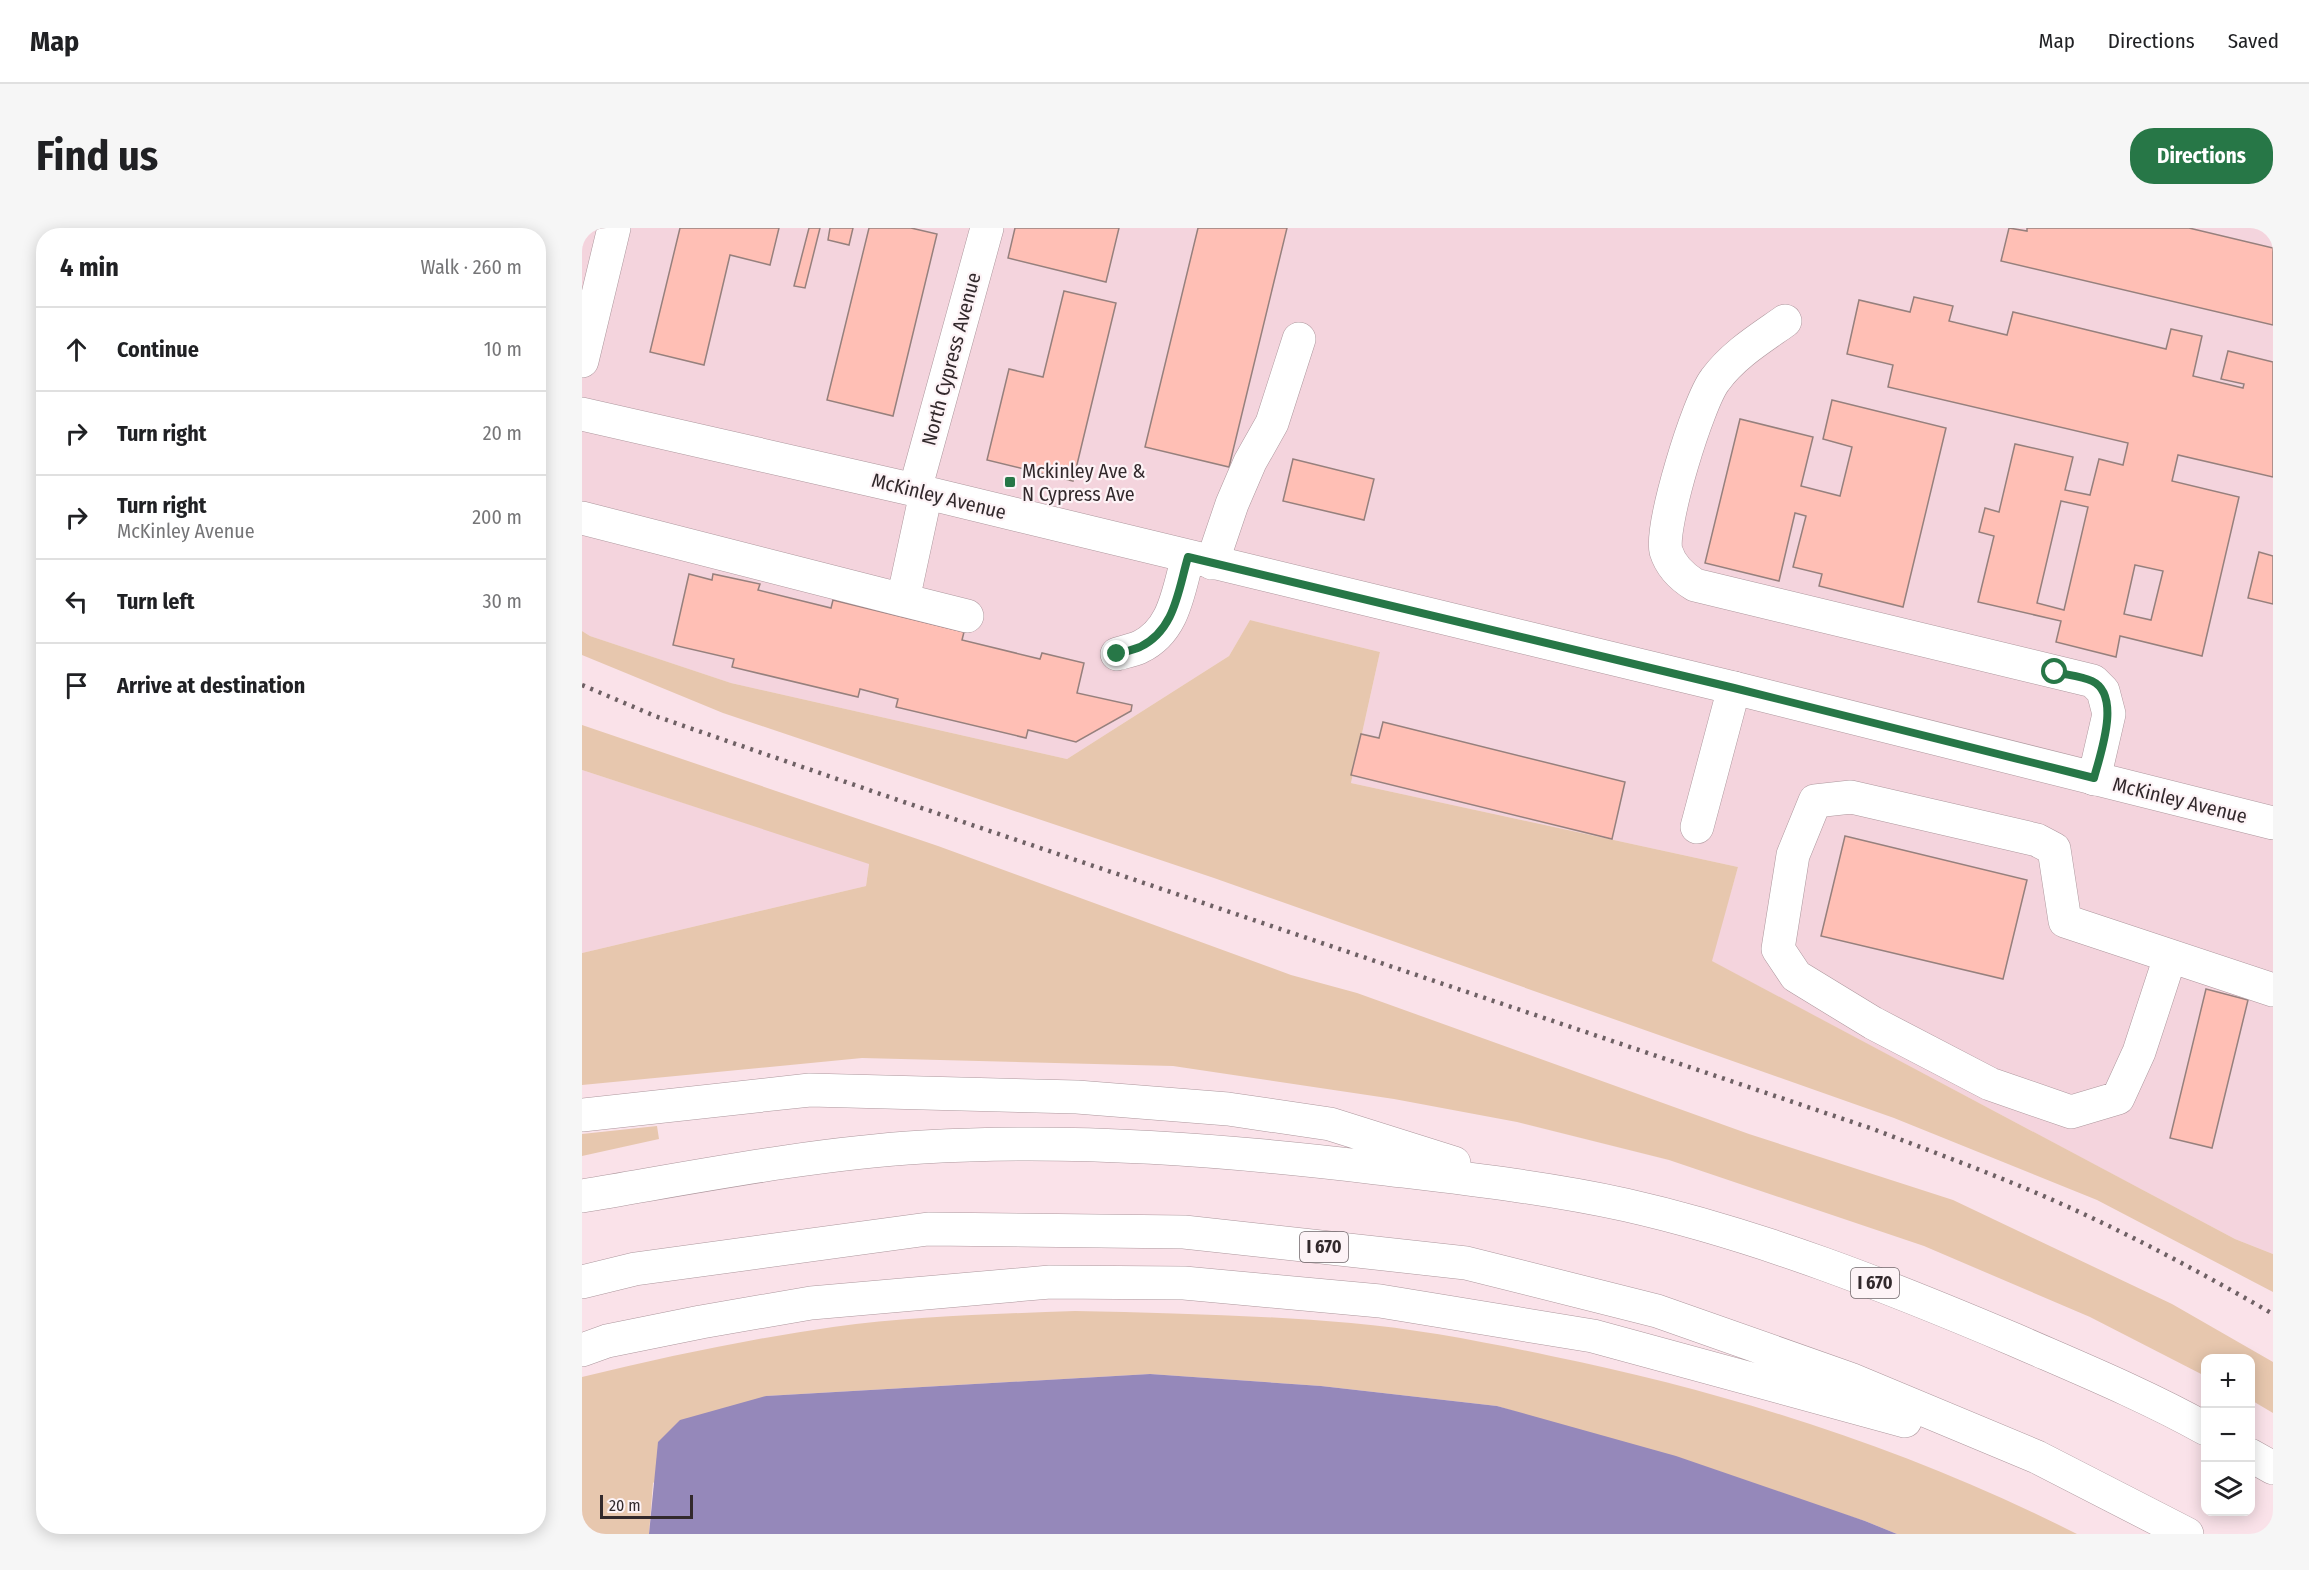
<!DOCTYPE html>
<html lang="en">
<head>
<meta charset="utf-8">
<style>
	body { margin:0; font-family:"Fira Sans Condensed",sans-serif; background:#f6f6f6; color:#202124 }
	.controls { position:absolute; right:18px; bottom:18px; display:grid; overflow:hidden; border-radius:12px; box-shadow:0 3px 15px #0003 }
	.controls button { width:54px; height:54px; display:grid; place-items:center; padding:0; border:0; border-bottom:2px solid #e0e0e0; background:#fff; color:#202124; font:30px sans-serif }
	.scale { position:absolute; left:18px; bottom:15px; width:93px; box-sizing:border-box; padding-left:6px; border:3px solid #32292c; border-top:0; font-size:16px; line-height:21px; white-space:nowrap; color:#32292c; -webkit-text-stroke:4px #fdf3f6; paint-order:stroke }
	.stop { position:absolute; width:18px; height:18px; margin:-14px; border:4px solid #277747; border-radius:50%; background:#fff }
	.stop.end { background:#277747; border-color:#fff; box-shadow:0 2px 6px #0008 }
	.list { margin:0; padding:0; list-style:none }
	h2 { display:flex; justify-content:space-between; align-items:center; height:78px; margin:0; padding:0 24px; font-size:26px }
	h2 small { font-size:20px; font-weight:400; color:#757577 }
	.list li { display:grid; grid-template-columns:39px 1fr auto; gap:18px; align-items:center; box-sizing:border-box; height:84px; padding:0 24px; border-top:2px solid #e0e0e0 }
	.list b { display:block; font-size:22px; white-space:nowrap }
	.list p { margin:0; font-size:20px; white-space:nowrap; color:#757577 }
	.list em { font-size:20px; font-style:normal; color:#757577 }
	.icon { flex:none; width:33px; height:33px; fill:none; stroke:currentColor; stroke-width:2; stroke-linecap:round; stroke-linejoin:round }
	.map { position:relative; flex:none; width:1691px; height:1306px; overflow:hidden; border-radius:24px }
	header { display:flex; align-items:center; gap:36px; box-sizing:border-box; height:84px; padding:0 30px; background:#fff; border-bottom:2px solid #e0e0e0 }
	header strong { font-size:28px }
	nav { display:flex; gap:33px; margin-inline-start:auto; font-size:21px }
	.intro { display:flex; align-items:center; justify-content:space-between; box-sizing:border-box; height:144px; padding:0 36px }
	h1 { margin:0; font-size:42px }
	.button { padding:15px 27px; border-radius:24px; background:#277747; color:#fff; font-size:21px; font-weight:700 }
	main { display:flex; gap:36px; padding:0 36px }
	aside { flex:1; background:#fff; border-radius:24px; box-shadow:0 3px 15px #0003 }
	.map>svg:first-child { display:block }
	.built { fill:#f4d4dd }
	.green { fill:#e7c7ae }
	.water { fill:#9588ba }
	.building { fill:#ffbfb5; stroke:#96807d; stroke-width:1.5; fill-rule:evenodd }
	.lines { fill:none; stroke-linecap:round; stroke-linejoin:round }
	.minor-casing { stroke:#ad979d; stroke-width:34 }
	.major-casing { stroke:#ad979d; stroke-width:34 }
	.highway-casing { stroke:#ad979d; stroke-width:34 }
	.minor { stroke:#fff; stroke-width:33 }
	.major { stroke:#fff; stroke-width:33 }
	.highway { stroke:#fff; stroke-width:33 }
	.rail { stroke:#6e6064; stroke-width:4.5; stroke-dasharray:3 6; stroke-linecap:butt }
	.route { stroke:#277747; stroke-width:8 }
	.poi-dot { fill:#277747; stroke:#fdf3f6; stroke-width:2 }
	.labels { text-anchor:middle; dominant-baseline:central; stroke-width:4.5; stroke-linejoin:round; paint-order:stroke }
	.shield { fill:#fdf3f6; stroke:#6f6669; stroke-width:1.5 }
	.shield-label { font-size:18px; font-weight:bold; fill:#32292c }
	.street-label { font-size:20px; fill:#32292c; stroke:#fdf3f6 }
	.poi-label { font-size:20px; fill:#32292c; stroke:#fdf3f6; text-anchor:start }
</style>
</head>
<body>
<header>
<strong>Map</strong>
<nav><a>Map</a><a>Directions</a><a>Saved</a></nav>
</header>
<div class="intro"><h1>Find us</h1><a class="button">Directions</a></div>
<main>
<aside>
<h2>4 min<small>Walk · 260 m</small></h2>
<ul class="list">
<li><svg class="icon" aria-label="ahead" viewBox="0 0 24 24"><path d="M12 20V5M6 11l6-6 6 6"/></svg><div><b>Continue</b></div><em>10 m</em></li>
<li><svg class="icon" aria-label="right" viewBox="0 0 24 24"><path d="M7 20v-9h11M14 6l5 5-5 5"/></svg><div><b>Turn right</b></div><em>20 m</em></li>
<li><svg class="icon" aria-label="right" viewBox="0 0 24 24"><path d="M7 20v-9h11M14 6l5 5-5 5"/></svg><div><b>Turn right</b><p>McKinley Avenue</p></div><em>200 m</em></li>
<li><svg class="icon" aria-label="left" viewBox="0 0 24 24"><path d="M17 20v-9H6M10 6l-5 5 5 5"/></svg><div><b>Turn left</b></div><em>30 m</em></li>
<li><svg class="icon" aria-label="arrive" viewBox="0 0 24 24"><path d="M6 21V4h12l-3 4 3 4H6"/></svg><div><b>Arrive at destination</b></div></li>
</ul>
</aside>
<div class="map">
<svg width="1691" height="1306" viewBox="0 0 1691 1306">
	<rect width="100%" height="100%" fill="#fae2e9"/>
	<path class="built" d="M0,0H1691V1026L1653,1011L1129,733L1156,639L769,555L798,424L668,392L647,428L485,531L149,455L8,408L0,403Z
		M0,542L287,635L284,658L0,725Z"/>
	<path class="green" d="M668,392L798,424L769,555L1156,639L1130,733L1653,1011L1691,1026V1064L1515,972L1312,890L632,650L141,485L0,427V403L8,408L149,455L485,531L647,428Z
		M0,497L356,618L709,747L775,765L1167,906L1371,972L1590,1076L1691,1134V1185L1669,1172L1668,1130H1624L1623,1148L1508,1089L1342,1018L1087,932L935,894L812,871L591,838L280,830L0,857V725L284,658L287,636L0,542Z
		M75,898L77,911L0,928V906Z
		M493,1083C585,1085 677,1087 769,1095C836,1101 903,1114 969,1128C1151,1165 1329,1222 1495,1306H1315L1283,1293L915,1178L739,1158L568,1146L184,1168L71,1255L67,1306H0V1149C83,1129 166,1111 251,1099C331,1088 413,1086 493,1083Z"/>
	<path class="water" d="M568,1146L739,1158L915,1178L1094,1228L1283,1293L1315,1306H67L76,1214L98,1192L184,1168Z"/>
	<path class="building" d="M98,0H197L188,37L148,27L122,137L68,124Z
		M227,0H238L223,60L212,58Z
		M248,0H271L267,17L246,12Z
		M287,0H329L355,6L311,188L245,172Z
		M433,0H537L524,54L426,30Z
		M616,0H705L647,239L563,219Z
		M1427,0L1445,3V0H1607L1691,20V97L1419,33Z
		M482,63L534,75L491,253L405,232L427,141L461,149Z
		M1332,69L1371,78L1367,93L1425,107L1431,84L1584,121L1589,101L1620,108L1611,148L1661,160L1662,156L1639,151L1646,123L1691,134V249L1596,227L1590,253L1657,269L1620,428L1538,408L1534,429L1474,414L1479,393L1396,374L1412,308L1397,304L1403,280L1417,284L1433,216L1491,229L1483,262L1508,267L1517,231L1541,237L1546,215L1306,159L1311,137L1265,126L1277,72L1328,84ZM1479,273L1506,279L1482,382L1455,375ZM1553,337L1581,343L1569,392L1542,386Z
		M1250,172L1364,200L1321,379L1237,358L1240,346L1211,339L1224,288L1213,285L1197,353L1123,335L1158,191L1231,209L1219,258L1258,268L1270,219L1241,211Z
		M711,231L792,251L782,292L701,273Z
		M1677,324L1691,328V376L1666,370Z
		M107,346L130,352L131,346L178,356L176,362L249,380L251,372L382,404L380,412L458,431L460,425L502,435L495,465L550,477L549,483L494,514L446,502L444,510L314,479L316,471L278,461L276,469L150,439L152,431L91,417Z
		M801,494L1043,554L1030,611L769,547L779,506L797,510Z
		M1263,608L1445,652L1421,751L1239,708Z
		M1624,761L1666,772L1630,920L1588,910Z"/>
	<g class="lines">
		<g class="minor-casing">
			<path id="minor" d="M1203,93C1179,110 1151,127 1133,152C1116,174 1078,298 1084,323C1089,339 1100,349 1113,357L1511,453L1521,463L1527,486L1512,551
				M0,133L32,0
				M333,262L405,0
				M0,290L321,372L344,265
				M630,335L650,276L668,234L690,195L717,111
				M321,372L385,388
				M535,426C542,424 551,422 558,419C593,402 596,363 606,329
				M1115,599L1152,460
				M1588,729L1557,824L1536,870L1489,884L1408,856L1291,795L1214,748L1196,721L1211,627L1233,573L1269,569L1455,612L1472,621L1483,693L1691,762"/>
		</g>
		<g class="major-casing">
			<path id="major" d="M0,186L333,262L1152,460L1691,595"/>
		</g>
		<g class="highway-casing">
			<path id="highway" d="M0,887L228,862L495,869L646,881L748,896L872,935
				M0,968C113,949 227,926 341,919C493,910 644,922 795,940C878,950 962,959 1044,977C1177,1007 1308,1059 1433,1112C1497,1140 1563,1167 1624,1201
				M0,1054L53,1041L346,1001L602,1004L884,1035L1075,1083L1268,1151L1455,1229L1605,1306
				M0,1122L25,1113L119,1094L229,1075L468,1054L602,1055L798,1073L1011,1108L1323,1193
				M1668,1227L1691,1240"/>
		</g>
		<use href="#minor" class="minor"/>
		<use href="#major" class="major"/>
		<use href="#highway" class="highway"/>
		<path class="rail" d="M0,457L73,488L313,571L1291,901C1364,929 1439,956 1510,990C1572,1019 1632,1052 1691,1086"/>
	</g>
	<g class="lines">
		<path class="route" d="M535,426C542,424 551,422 558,419C593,402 596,363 606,329L1152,460L1512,550C1518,527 1540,467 1510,453C1499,448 1485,447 1473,444"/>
	</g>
	<rect class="poi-dot" x="422" y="248" width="12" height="12" rx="3"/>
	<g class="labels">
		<g class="shield">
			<rect x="718" y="1004" width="48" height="30" rx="4.5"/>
			<rect x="1269" y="1040" width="48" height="30" rx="4.5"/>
		</g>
		<g class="shield-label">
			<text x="742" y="1019">I 670</text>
			<text x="1293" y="1055">I 670</text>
		</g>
		<g class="street-label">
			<text transform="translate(369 131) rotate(-75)">North Cypress Avenue</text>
			<text transform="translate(357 268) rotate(14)">McKinley Avenue</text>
			<text transform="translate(1598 572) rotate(14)">McKinley Avenue</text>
		</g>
		<g class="poi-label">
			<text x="440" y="243">Mckinley Ave &amp;<tspan x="440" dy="23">N Cypress Ave</tspan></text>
		</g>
	</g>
</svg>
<div class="controls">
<button>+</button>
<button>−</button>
<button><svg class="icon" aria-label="layers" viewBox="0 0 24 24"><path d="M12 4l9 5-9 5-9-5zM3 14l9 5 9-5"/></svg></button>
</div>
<div class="scale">20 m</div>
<div class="stop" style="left:1473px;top:444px"></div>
<div class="stop end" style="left:535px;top:426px"></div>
</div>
</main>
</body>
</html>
